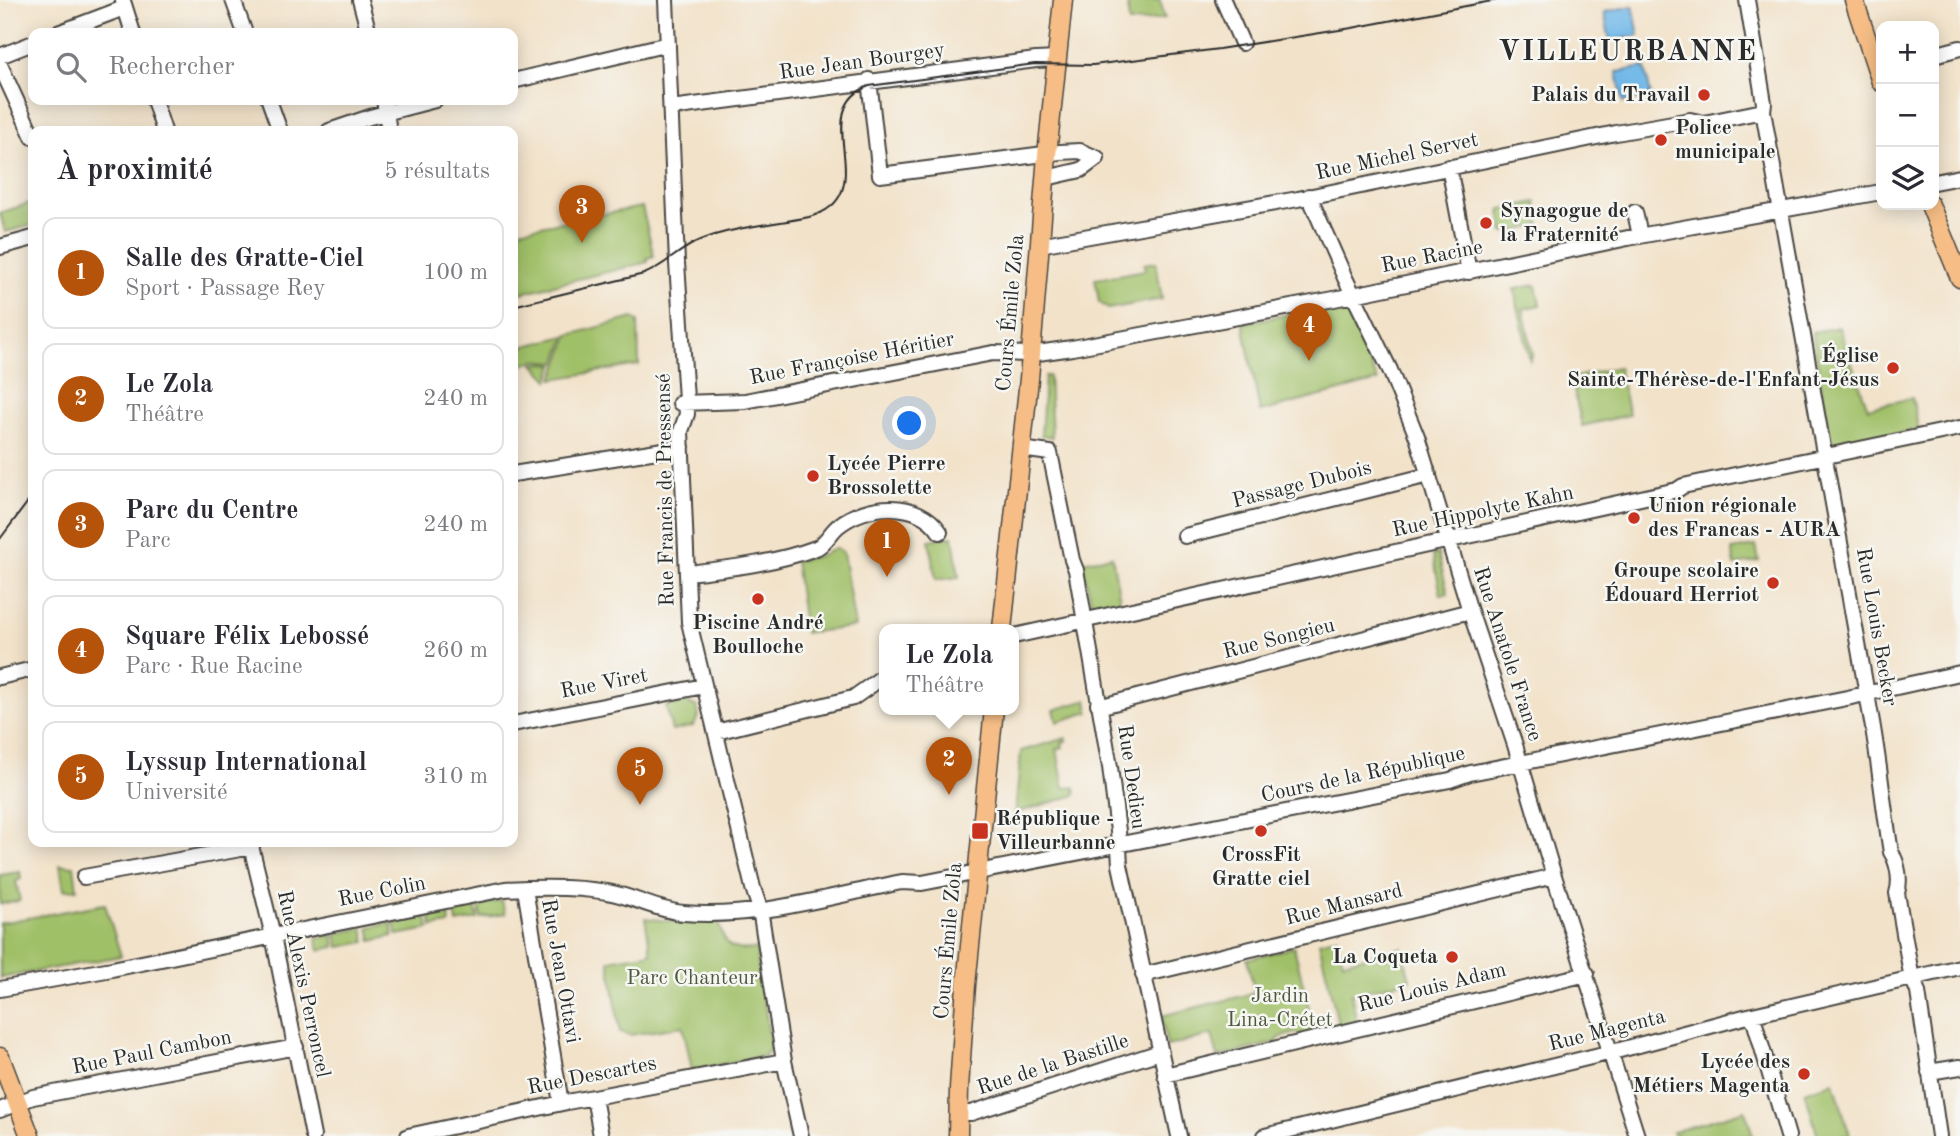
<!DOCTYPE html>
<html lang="fr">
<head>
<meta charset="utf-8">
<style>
	body { margin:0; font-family:"Old Standard TT",serif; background:#f7f7f7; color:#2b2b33 }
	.controls { position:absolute; right:21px; top:21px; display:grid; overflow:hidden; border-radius:14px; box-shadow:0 4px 18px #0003 }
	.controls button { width:63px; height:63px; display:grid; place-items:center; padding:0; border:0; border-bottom:2px solid #e1e1e2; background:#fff; color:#2b2b33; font:35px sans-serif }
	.you { position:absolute; left:910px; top:424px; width:24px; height:24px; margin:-18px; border:5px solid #fff; border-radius:50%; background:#1a73e8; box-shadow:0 0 0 10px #1a73e833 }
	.badge { display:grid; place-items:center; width:46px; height:46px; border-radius:50%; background:#b45309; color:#fff; font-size:23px; font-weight:700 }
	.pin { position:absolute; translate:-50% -58px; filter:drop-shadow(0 2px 4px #0008) }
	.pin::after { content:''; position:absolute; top:37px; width:24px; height:21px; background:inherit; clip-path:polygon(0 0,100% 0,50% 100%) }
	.popup { position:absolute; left:879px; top:624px; width:140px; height:91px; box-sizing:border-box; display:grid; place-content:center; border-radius:14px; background:#fff; filter:drop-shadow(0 2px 5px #0005); font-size:23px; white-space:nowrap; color:#7c7c81 }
	.popup b { font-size:26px; color:#2b2b33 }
	.popup::after { content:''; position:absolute; left:50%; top:100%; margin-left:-14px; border:14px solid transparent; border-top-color:#fff }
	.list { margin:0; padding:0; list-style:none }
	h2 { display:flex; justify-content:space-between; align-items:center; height:91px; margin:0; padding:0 28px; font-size:30px }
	h2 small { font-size:23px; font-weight:400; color:#7c7c81 }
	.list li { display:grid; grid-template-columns:46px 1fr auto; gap:21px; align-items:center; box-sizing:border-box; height:112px; margin:0 14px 14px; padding:0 14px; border:2px solid #e1e1e2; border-radius:14px }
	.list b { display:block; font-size:26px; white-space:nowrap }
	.list p { margin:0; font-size:23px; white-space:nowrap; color:#7c7c81 }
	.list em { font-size:23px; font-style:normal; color:#7c7c81 }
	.icon { flex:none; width:38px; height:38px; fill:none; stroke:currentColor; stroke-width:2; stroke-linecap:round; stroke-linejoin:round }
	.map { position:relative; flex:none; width:1960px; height:1136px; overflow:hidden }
	.search { position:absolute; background:#fff; box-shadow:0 4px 18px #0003; left:28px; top:28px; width:490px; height:77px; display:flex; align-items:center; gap:18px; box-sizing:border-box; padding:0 24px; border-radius:14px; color:#7c7c81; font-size:26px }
	.panel { position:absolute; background:#fff; box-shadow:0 4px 18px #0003; left:28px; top:126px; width:490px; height:721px; border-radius:14px }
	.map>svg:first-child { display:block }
	.green { fill:#a0c068; stroke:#66764a; stroke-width:2 }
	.water { fill:#71b8e8; stroke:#4e728a; stroke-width:2 }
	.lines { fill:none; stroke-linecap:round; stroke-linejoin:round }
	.minor-casing { stroke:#494643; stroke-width:18 }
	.major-casing { stroke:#494643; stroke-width:21 }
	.minor { stroke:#fff; stroke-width:14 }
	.major { stroke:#f6be86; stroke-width:18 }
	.tram { stroke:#2b2b2b; stroke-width:2 }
	.poi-dot { fill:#c8321e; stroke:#f6f6f2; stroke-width:2.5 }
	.labels { text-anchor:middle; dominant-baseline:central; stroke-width:5; stroke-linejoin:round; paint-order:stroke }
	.street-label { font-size:21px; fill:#2b2b2b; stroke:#f6f6f2 }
	.poi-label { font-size:21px; font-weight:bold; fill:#2b2b2b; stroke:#f6f6f2; text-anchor:end }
	.park-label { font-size:21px; fill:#4e583d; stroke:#f6f6f2 }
	.district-label { font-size:28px; font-weight:bold; letter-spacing:2px; fill:#2b2b2b; stroke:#f6f6f2 }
</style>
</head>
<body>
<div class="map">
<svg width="1960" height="1136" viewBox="0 0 1960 1136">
	<rect width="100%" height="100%" fill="#f6f6f2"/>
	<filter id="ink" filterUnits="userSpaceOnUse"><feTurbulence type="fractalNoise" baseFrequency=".0143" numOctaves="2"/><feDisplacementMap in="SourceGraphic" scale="14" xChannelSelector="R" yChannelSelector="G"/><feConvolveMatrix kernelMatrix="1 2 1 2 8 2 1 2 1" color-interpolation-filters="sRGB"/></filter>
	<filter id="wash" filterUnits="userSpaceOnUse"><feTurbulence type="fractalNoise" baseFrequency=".00686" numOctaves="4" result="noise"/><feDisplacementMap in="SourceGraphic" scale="28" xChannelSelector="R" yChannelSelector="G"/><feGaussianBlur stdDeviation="1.57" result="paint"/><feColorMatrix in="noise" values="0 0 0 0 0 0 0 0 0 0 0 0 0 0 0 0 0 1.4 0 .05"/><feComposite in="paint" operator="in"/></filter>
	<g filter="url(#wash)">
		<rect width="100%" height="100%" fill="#f2e2c9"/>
		<path class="green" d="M1127,0H1160L1165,18L1129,23Z
			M33,202V225L5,232L0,213Z
			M1536,202L1540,226L1504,233L1500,212L1501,209Z
			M642,207L654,256L647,258L648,262L513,295V231Z
			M1156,262L1162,299L1108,309L1099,302L1095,279L1145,270L1144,264Z
			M1536,285L1540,305L1523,309L1533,354L1530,360L1514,289Z
			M1337,305L1347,312L1378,381L1260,412L1243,323Z
			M633,318L638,321L639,365L553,379L569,335Z
			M1839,327L1868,408L1912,398L1919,429L1838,447L1831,442L1812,332Z
			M566,336L556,363C539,358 526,361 513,372V349Z
			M546,363L554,365L549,380L534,364Z
			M1618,367L1629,415L1582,426L1571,378Z
			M1045,376H1049L1052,437L1041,435Z
			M953,536L959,577L936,580L929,540Z
			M1756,546L1759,561L1735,565L1732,550Z
			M835,548L843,553L855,627L805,633L795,561L820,556Z
			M1438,554L1448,593L1441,595L1433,555Z
			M1112,556L1121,605L1093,610L1082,562Z
			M1087,700L1089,712L1057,722L1054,710Z
			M687,702L697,707L699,716L693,726L672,731L666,706Z
			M1066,738L1067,741L1062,742L1063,747L1057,749L1064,788L1075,787L1076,795L1015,813L1021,751Z
			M60,865L74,866L77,889L64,890Z
			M20,872L21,879L16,881L20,901L0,904V875Z
			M502,901L505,914L481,918L479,905Z
			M105,904L121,956L0,978V923Z
			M475,906L478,919L457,923L455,910Z
			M448,911L450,924L432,927L430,915Z
			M426,916L429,929L397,935L394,923Z
			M645,918L683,923L718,921C726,948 729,951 756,949L771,1047L765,1056L692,1070L683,1026L630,1035L620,1032L609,960L651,953Z
			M391,923L393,936L372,941L369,927Z
			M363,928L366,942L339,947L336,934Z
			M333,935L335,947L319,950L316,938Z
			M1337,937L1343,962L1402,948L1410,980L1351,994L1357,1023L1339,1027L1319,942Z
			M1294,947L1315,1033L1302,1036L1296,1033L1281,1037L1275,1043L1218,1057L1212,1035L1167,1046L1161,1016L1255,993L1247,959Z
			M1834,1082L1850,1136H1818L1805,1092Z
			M1745,1110L1753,1136H1674L1672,1132Z"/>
		<path class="water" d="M1633,6L1639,35L1610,41L1604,12Z
			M1645,67L1651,96L1623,102L1617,72Z"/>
	</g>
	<g filter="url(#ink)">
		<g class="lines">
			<g class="minor-casing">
				<path id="minor" d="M233,0L245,33
					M360,0L369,33
					M666,0L677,263L687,414L681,431L689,622L753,888L760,909L784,1061L801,1136
					M1223,0L1242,43
					M1747,0L1764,103L1763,111C1798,311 1833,511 1870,711C1879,758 1883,805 1891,852C1898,863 1901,881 1897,893L1911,974L1918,992L1939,1136
					M123,1L133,33
					M58,33L124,8
					M1934,55L1960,48
					M0,56L33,43
					M0,65L33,137
					M869,80L880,175L1060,152L1080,151L1097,158
					M513,81L668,44
					M154,100L164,131
					M269,100L280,131
					M384,100L389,131
					M671,108L1036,60L1058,59
					M329,131L370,117L435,100
					M1449,167L1469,272
					M1046,178L1081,170L1097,158
					M1934,182L1960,177
					M1309,196L1345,278L1390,370L1417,437L1470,611L1515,745L1554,876L1637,1136
					M1635,212L1640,236
					M1039,245L1298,199L1616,133L1690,120L1704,123L1763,111
					M0,247L33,238
					M680,403L745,401L993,353L1031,354L1072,348L1334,299L1628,238L1881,192
					M1021,449L1050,453L1072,560L1076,570L1110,767L1118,831L1120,865L1179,1136
					M513,474L682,447
					M1185,536L1429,475
					M688,573C730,568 776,563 816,548C824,545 831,532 838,526C867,503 918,499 940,532
					M1014,636L1677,490L1683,486C1775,466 1868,448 1960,428
					M0,677L33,669
					M1098,704L1106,705L1470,611
					M513,724L704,686
					M716,732L853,698L884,676
					M250,842L273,936L313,1136
					M84,877L252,847
					M525,889L561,1103
					M1143,975L1554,876
					M0,989L112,969L505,889C539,887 574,886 607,892C633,896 658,911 684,913C757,919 831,896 902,882L922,883L1450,780L1470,773L1847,698L1960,673
					M1753,1017L1788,1136
					M1929,1072L1960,1067
					M1165,1075L1587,974
					M594,1097L601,1136
					M0,1110L33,1097L296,1047
					M958,1113H971L1160,1052
					M408,1136L567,1102L784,1061
					M1265,1136L1620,1050L1744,1017L1960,967"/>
			</g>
			<g class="major-casing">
				<path id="major" d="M1854,0L1881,82
					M1930,205L1960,278
					M1002,629L1029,379L1047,155L1063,0
					M0,1057L30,1136
					M958,1136L959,1088L966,985L994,709"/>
			</g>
			<use href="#minor" class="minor"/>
			<use href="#major" class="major"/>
			<path class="tram" d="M513,306L644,274C665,266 680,248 701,240C731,227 776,224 809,217C886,196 805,111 869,86L1035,64L1093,65L1219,49L1352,28L1497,0
				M0,539L33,495"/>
		</g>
	</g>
	<g class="poi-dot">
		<circle cx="1704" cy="95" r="7"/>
		<circle cx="1661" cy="140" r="7"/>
		<circle cx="1486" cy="223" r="7"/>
		<circle cx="1893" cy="368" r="7"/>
		<circle cx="813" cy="476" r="7"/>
		<circle cx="1634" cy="518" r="7"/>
		<circle cx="1773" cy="583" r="7"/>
		<circle cx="758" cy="599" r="7"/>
		<rect x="971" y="822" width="18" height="18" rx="3.5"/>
		<circle cx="1261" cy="831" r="7"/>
		<circle cx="1452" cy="957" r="7"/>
		<circle cx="1804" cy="1074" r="7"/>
	</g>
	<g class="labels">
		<g class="street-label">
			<text transform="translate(862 62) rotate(-8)">Rue Jean Bourgey</text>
			<text transform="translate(1397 157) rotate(-12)">Rue Michel Servet</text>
			<text transform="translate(1432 257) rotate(-11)">Rue Racine</text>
			<text transform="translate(1011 313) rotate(-85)">Cours Émile Zola</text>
			<text transform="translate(852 359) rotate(-11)">Rue Françoise Héritier</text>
			<text transform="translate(1302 485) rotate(-14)">Passage Dubois</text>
			<text transform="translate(666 490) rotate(-91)">Rue Francis de Pressensé</text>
			<text transform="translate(1483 512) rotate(-12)">Rue Hippolyte Kahn</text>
			<text transform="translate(1876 627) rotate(80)">Rue Louis Becker</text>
			<text transform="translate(1279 639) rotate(-14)">Rue Songieu</text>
			<text transform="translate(1507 654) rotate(72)">Rue Anatole France</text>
			<text transform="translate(604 684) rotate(-11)">Rue Viret</text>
			<text transform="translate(1363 775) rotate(-12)">Cours de la République</text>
			<text transform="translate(1131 777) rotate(82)">Rue Dedieu</text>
			<text transform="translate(382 892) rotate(-11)">Rue Colin</text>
			<text transform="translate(1344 905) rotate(-14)">Rue Mansard</text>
			<text transform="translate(949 941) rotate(-85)">Cours Émile Zola</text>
			<text transform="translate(560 971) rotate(80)">Rue Jean Ottavi</text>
			<text transform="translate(303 984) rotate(78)">Rue Alexis Perroncel</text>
			<text transform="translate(1432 988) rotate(-14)">Rue Louis Adam</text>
			<text transform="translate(1607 1031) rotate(-14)">Rue Magenta</text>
			<text transform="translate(152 1053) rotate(-11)">Rue Paul Cambon</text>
			<text transform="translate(1053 1065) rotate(-18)">Rue de la Bastille</text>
			<text transform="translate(592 1076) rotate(-11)">Rue Descartes</text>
		</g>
		<g class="poi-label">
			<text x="1690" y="95">Palais du Travail</text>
			<text x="1675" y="128" text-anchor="start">Police<tspan x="1675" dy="24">municipale</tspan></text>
			<text x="1500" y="211" text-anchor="start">Synagogue de<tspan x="1500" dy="24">la Fraternité</tspan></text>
			<text x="1879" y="356">Église<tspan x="1879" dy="24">Sainte-Thérèse-de-l'Enfant-Jésus</tspan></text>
			<text x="827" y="464" text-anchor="start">Lycée Pierre<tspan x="827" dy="24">Brossolette</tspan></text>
			<text x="1648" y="506" text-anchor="start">Union régionale<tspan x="1648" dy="24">des Francas - AURA</tspan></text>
			<text x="1759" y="571">Groupe scolaire<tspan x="1759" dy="24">Édouard Herriot</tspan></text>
			<text x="758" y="623" text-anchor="middle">Piscine André<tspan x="758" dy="24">Boulloche</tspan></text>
			<text x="996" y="819" text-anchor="start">République -<tspan x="996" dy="24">Villeurbanne</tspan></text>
			<text x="1261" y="855" text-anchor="middle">CrossFit<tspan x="1261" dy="24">Gratte ciel</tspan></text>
			<text x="1438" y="957">La Coqueta</text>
			<text x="1790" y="1062">Lycée des<tspan x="1790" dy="24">Métiers Magenta</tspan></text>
		</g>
		<g class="park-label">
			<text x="692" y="978">Parc Chanteur</text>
			<text x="1280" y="996">Jardin<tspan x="1280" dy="24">Lina-Crétet</tspan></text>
		</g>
		<g class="district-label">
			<text x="1628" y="53">VILLEURBANNE</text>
		</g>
	</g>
</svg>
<div class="controls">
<button>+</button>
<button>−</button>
<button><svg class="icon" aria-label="layers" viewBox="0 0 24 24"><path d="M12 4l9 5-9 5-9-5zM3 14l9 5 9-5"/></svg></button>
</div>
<div class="you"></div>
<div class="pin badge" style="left:887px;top:577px">1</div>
<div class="pin badge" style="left:949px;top:795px">2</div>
<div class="popup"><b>Le Zola</b>Théâtre</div>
<div class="pin badge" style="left:582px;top:243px">3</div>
<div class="pin badge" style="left:1309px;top:361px">4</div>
<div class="pin badge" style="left:640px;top:805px">5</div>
<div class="search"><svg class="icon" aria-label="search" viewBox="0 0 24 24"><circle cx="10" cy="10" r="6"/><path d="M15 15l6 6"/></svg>Rechercher</div>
<section class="panel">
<h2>À proximité<small>5 résultats</small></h2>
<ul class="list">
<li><span class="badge">1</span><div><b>Salle des Gratte-Ciel</b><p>Sport · Passage Rey</p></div><em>100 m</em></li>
<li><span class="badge">2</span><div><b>Le Zola</b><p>Théâtre</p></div><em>240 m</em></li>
<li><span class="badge">3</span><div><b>Parc du Centre</b><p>Parc</p></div><em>240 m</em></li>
<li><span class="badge">4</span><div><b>Square Félix Lebossé</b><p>Parc · Rue Racine</p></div><em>260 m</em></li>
<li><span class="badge">5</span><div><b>Lyssup International</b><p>Université</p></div><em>310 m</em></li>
</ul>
</section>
</div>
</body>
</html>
